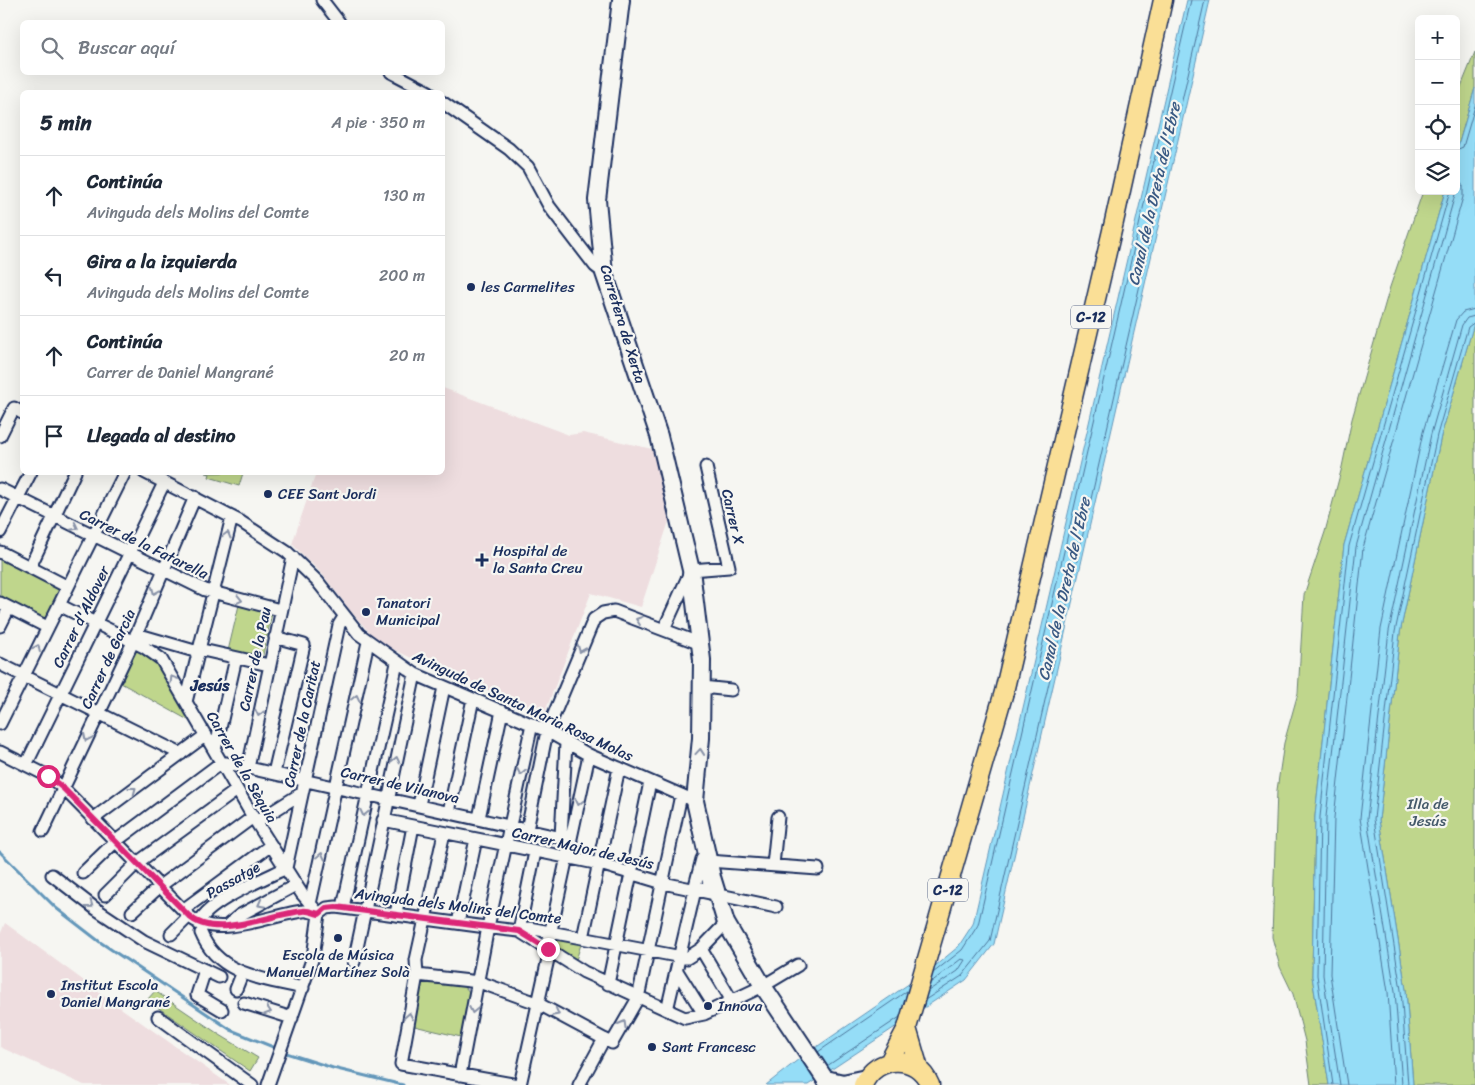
<!DOCTYPE html>
<html lang="es">
<head>
<meta charset="utf-8">
<style>
	body { margin:0; font-family:Sriracha,sans-serif; background:#f6f6f7; color:#1f2937 }
	.controls { position:absolute; right:15px; top:15px; display:grid; overflow:hidden; border-radius:8px; box-shadow:0 5px 20px #0002 }
	.controls button { width:45px; height:45px; display:grid; place-items:center; padding:0; border:0; border-bottom:1px solid #e0e1e3; background:#fff; color:#1f2937; font:25px sans-serif }
	.stop { position:absolute; width:15px; height:15px; margin:-11px; border:4px solid #db2777; border-radius:50%; background:#fff }
	.stop.end { background:#db2777; border-color:#fff; box-shadow:0 1px 5px #0008 }
	.list { margin:0; padding:0; list-style:none }
	h2 { display:flex; justify-content:space-between; align-items:center; height:65px; margin:0; padding:0 20px; font-size:21px }
	h2 small { font-size:16px; font-weight:400; color:#747a83 }
	.list li { display:grid; grid-template-columns:32px 1fr auto; gap:15px; align-items:center; box-sizing:border-box; height:80px; padding:0 20px; border-top:1px solid #e0e1e3 }
	.list b { display:block; font-size:19px; white-space:nowrap }
	.list p { margin:0; font-size:16px; white-space:nowrap; color:#747a83 }
	.list em { font-size:16px; font-style:normal; color:#747a83 }
	.icon { flex:none; width:28px; height:28px; fill:none; stroke:currentColor; stroke-width:2; stroke-linecap:round; stroke-linejoin:round }
	.map { position:relative; flex:none; width:1475px; height:1085px; overflow:hidden }
	.search { position:absolute; background:#fff; box-shadow:0 5px 20px #0002; left:20px; top:20px; width:425px; height:55px; display:flex; align-items:center; gap:12px; box-sizing:border-box; padding:0 18px; border-radius:8px; color:#747a83; font-size:19px }
	.panel { position:absolute; background:#fff; box-shadow:0 5px 20px #0002; left:20px; top:90px; width:425px; height:385px; border-radius:8px }
	.map>svg:first-child { display:block }
	.built { fill:#eedddf }
	.green { fill:#bfd68c; stroke:#6d8275 }
	.water { fill:#95ddf7; stroke:#6497ba }
	.lines { fill:none; stroke-linecap:round; stroke-linejoin:round }
	.shore { stroke:#4c759b; stroke-width:1 }
	.stream { stroke:#6497ba; stroke-width:3 }
	.street-casing { stroke:#1b2f5e; stroke-width:15 }
	.secondary-casing { stroke:#1b2f5e; stroke-width:20 }
	.primary-casing { stroke:#1b2f5e; stroke-width:21 }
	.street { stroke:#f6f6f2; stroke-width:11 }
	.secondary { stroke:#f6f6f2; stroke-width:16 }
	.primary { stroke:#fadf96; stroke-width:18 }
	.oneway { stroke:#8892a8 }
	.route { stroke:#db2777; stroke-width:6 }
	.poi-dot { fill:#1b2f5e; stroke:#f6f6f2; stroke-width:2 }
	.labels { text-anchor:middle; dominant-baseline:central; stroke-width:4.5; stroke-linejoin:round; paint-order:stroke }
	.shield { fill:#f6f6f2; stroke:#5d6b8a; stroke-width:1 }
	.shield-label { font-size:14px; font-weight:bold; fill:#1b2f5e }
	.poi-label { font-size:15px; fill:#1b2f5e; stroke:#f6f6f2; text-anchor:start }
	.street-label { font-size:15px; fill:#1b2f5e; stroke:#f6f6f2 }
	.park-label { font-size:15px; fill:#44596a; stroke:#f6f6f2 }
	.water-label { font-size:16px; font-style:italic; fill:#3a5a84; stroke:#f6f6f2 }
	.neighbourhood-label { font-size:16px; font-weight:bold; fill:#1b2f5e; stroke:#f6f6f2 }
</style>
</head>
<body>
<div class="map">
<svg width="1475" height="1085" viewBox="0 0 1475 1085">
	<rect width="100%" height="100%" fill="#f6f6f2"/>
	<filter id="ink" filterUnits="userSpaceOnUse"><feTurbulence type="fractalNoise" baseFrequency=".02" numOctaves="2"/><feDisplacementMap in="SourceGraphic" scale="10" xChannelSelector="R" yChannelSelector="G"/><feConvolveMatrix kernelMatrix="1 2 1 2 8 2 1 2 1" color-interpolation-filters="sRGB"/></filter>
	<g filter="url(#ink)">
		<path class="built" d="M443,388L569,435L583,433L652,449L670,518L641,607L591,593L545,712L443,673L378,642L353,614L323,575L292,544L316,473L442,472Z
			M5,923L125,1011L230,1085H84L0,1047V935Z"/>
		<path class="green" d="M1475,52V88L1456,153V99Z
			M1423,191H1445L1344,545L1315,816L1312,976L1329,1085H1311L1305,1041L1293,994L1280,967L1272,937L1277,790L1284,743L1298,693L1304,595L1325,532L1342,467L1352,419L1390,287Z
			M1475,320V1085H1413L1406,990L1379,820L1400,633L1441,436Z
			M206,473L243,472V473L239,486L209,477L210,474Z
			M0,557L61,588L47,620L0,598Z
			M239,605L272,613L262,659L228,651Z
			M136,648L158,660L192,717L190,721L119,682Z
			M532,933L582,941L576,960Z
			M425,980L465,987L470,993L461,1037L410,1025L418,985Z
			M155,991L220,1035L258,1058L250,1071L147,1000Z"/>
		<path class="water" d="M1187,0H1210L994,944L966,980L808,1085H766L799,1059L935,966L958,947L973,924Z
			M1475,88V320L1441,436L1400,633L1379,820L1406,990L1413,1085H1329L1312,976L1315,816L1344,545L1445,191H1456V153Z"/>
		<g class="lines">
			<path class="shore" d="M1456,150L1463,147L1475,106
				M933,973L962,950L978,925L1191,0
				M928,991L958,971L965,960L961,959L930,983
				M925,1000L962,976L990,941L1205,0
				M818,1052L907,991
				M827,1066L900,1017
				M1333,1085L1317,975L1320,817L1349,546L1450,191
				M1340,1085L1323,975L1326,817L1356,547L1456,191
				M1347,1085L1330,974L1334,818L1363,548L1463,197V186L1456,177
				M1394,1085L1388,992L1360,818L1381,629L1423,432L1456,320L1463,312L1475,309
				M1402,1085L1395,991L1367,819L1389,631L1431,434L1462,325L1467,318L1475,316
				M1408,1085L1401,990L1374,819L1395,632L1437,435L1468,327L1475,322"/>
			<path class="stream" d="M0,852L56,908L100,942L231,1030L278,1049
				M283,1052L333,1068L403,1085"/>
			<g class="street-casing">
				<path id="street" d="M322,0L339,22
					M391,72L429,92
					M442,102L509,149L528,167L549,206L595,266L604,273
					M0,436L14,408L22,413
					M144,472L241,522L287,552L318,582L359,634L415,674L547,731L589,755L695,801
					M0,489L205,590L280,610
					M0,532L31,472
					M0,552L68,587
					M30,567L75,472
					M0,603L47,627
					M59,605L144,647L161,659L253,817L302,894L319,914
					M0,626L9,608
					M664,629L691,570L729,567L706,467
					M136,634L198,652
					M198,649L269,665
					M0,664L181,754
					M702,687L731,690
					M186,702L232,517
					M0,724L125,472
					M215,750L236,658
					M0,752L48,776L63,788L189,916C215,941 273,914 303,911C308,910 314,913 319,914L327,908L336,907L501,929L519,931L529,928L687,958L701,949L726,923
					M26,765L164,483
					M248,768L293,557
					M274,773L304,645L275,637
					M419,805L444,687
					M449,812L473,699
					M479,818L502,711
					M93,819L206,735
					M383,820L600,864L663,883L776,907
					M256,822L302,793
					M527,830L547,731L594,619L603,613L614,611L701,644
					M43,831L133,642L195,497
					M444,833L416,960L417,975L401,1064L518,1085
					M561,837L566,743
					M702,859L711,890L695,886Z
					M708,861L818,869
					M773,865L778,817
					M83,873L116,841L222,762L571,840
					M52,875L96,909L144,941L219,977
					M105,895L137,863L237,790
					M310,904L368,642
					M343,907L397,663
					M183,910L271,845
					M132,912L160,886L253,817
					M396,914L413,826
					M458,923L476,839
					M199,924C204,903 266,878 286,868L339,625L344,617
					M229,924L240,915L296,885
					M519,931L584,972L685,1018L704,1014L763,986L798,965
					M519,931L535,852
					M201,933C218,975 264,979 303,988
					M171,934L189,916
					M583,938L619,768
					M547,949L589,755
					M701,949L732,1001
					M354,962L415,674
					M205,970L197,995L222,1010
					M677,971L704,1014
					M417,975L479,982L537,1003L604,1039
					M608,984L650,782
					M236,989L242,974
					M244,1003L292,1018
					M667,1010L695,890
					M158,1017L252,1085
					M460,1075L488,927L532,724
					M268,1085L313,957L319,914
					M520,1085L550,950
					M579,1085L604,1039L612,1043L638,998L681,795"/>
			</g>
			<g class="secondary-casing">
				<path id="secondary" d="M621,0L597,200L604,273L659,436L691,570L702,660L701,738L695,801L712,877L726,923L763,986L829,1085
					M826,1079L843,1083L866,1078"/>
			</g>
			<g class="primary-casing">
				<path id="primary" d="M907,1028L919,1069
					M889,1062L907,1028L1004,692L1114,222L1163,0
					M863,1085C876,1055 917,1053 930,1085"/>
			</g>
			<use href="#street" class="street"/>
			<use href="#secondary" class="secondary"/>
			<use href="#primary" class="primary"/>
		</g>
		<defs><path id="oneway-chevron" d="M-2-3.5L2.5 0L-2 3.5" fill="none" stroke-width="1.6" stroke-linecap="round" stroke-linejoin="round" transform="scale(1.25)"/></defs>
		<g class="oneway">
			<use href="#oneway-chevron" transform="translate(75 527) rotate(27)"/>
			<use href="#oneway-chevron" transform="translate(227 535) rotate(-75)"/>
			<use href="#oneway-chevron" transform="translate(155 591) rotate(113)"/>
			<use href="#oneway-chevron" transform="translate(239 600) rotate(13)"/>
			<use href="#oneway-chevron" transform="translate(639 620) rotate(-161)"/>
			<use href="#oneway-chevron" transform="translate(37 648) rotate(-64)"/>
			<use href="#oneway-chevron" transform="translate(581 649) rotate(112)"/>
			<use href="#oneway-chevron" transform="translate(173 679) rotate(-121)"/>
			<use href="#oneway-chevron" transform="translate(356 698) rotate(-77)"/>
			<use href="#oneway-chevron" transform="translate(259 713) rotate(102)"/>
			<use href="#oneway-chevron" transform="translate(87 738) rotate(116)"/>
			<use href="#oneway-chevron" transform="translate(700 752) rotate(-85)"/>
			<use href="#oneway-chevron" transform="translate(396 760) rotate(-78)"/>
			<use href="#oneway-chevron" transform="translate(521 772) rotate(102)"/>
			<use href="#oneway-chevron" transform="translate(133 790) rotate(-37)"/>
			<use href="#oneway-chevron" transform="translate(579 802) rotate(102)"/>
			<use href="#oneway-chevron" transform="translate(364 813) rotate(103)"/>
			<use href="#oneway-chevron" transform="translate(321 856) rotate(-77)"/>
			<use href="#oneway-chevron" transform="translate(261 904) rotate(152)"/>
			<use href="#oneway-chevron" transform="translate(90 905) rotate(36)"/>
			<use href="#oneway-chevron" transform="translate(473 1010) rotate(101)"/>
			<use href="#oneway-chevron" transform="translate(268 1011) rotate(18)"/>
			<use href="#oneway-chevron" transform="translate(556 1013) rotate(28)"/>
			<use href="#oneway-chevron" transform="translate(409 1016) rotate(-80)"/>
			<use href="#oneway-chevron" transform="translate(623 1024) rotate(-60)"/>
		</g>
	</g>
	<g class="lines" filter="url(#ink)">
		<path class="route" d="M48,776L63,788L189,916C215,941 273,913 303,911C308,910 314,913 319,914L326,908L336,907L519,931L548,949"/>
	</g>
	<g class="poi-dot">
		<circle cx="471" cy="287" r="5"/>
		<circle cx="268" cy="494" r="5"/>
		<path d="M479.5 552.5h5v5h5v5h-5v5h-5v-5h-5v-5h5z"/>
		<circle cx="366" cy="612" r="5"/>
		<circle cx="338" cy="938" r="5"/>
		<circle cx="51" cy="994" r="5"/>
		<circle cx="708" cy="1006" r="5"/>
		<circle cx="652" cy="1047" r="5"/>
	</g>
	<g class="labels">
		<g class="shield">
			<rect x="1071" y="305.5" width="40" height="23" rx="4"/>
			<rect x="928" y="878.5" width="40" height="23" rx="4"/>
		</g>
		<g class="shield-label">
			<text x="1091" y="317">C-12</text>
			<text x="948" y="890">C-12</text>
		</g>
		<g class="poi-label">
			<text x="481" y="287">les Carmelites</text>
			<text x="278" y="494">CEE Sant Jordi</text>
			<text x="493" y="551">Hospital de<tspan x="493" dy="17">la Santa Creu</tspan></text>
			<text x="376" y="603">Tanatori<tspan x="376" dy="17">Municipal</tspan></text>
			<text x="338" y="955" text-anchor="middle">Escola de Música<tspan x="338" dy="17">Manuel Martínez Solà</tspan></text>
			<text x="61" y="985">Institut Escola<tspan x="61" dy="17">Daniel Mangrané</tspan></text>
			<text x="718" y="1006">Innova</text>
			<text x="662" y="1047">Sant Francesc</text>
		</g>
		<g class="street-label">
			<text transform="translate(623 324) rotate(73)">Carretera de Xerta</text>
			<text transform="translate(733 517) rotate(77)">Carrer X</text>
			<text transform="translate(144 544) rotate(26)">Carrer de la Fatarella</text>
			<text transform="translate(81 617) rotate(-64)">Carrer d'Aldover</text>
			<text transform="translate(108 659) rotate(-65)">Carrer de Garcia</text>
			<text transform="translate(255 659) rotate(-78)">Carrer de la Pau</text>
			<text transform="translate(523 706) rotate(25)">Avinguda de Santa Maria Rosa Molas</text>
			<text transform="translate(302 724) rotate(-78)">Carrer de la Caritat</text>
			<text transform="translate(242 767) rotate(60)">Carrer de la Sèquia</text>
			<text transform="translate(400 785) rotate(13)">Carrer de Vilanova</text>
			<text transform="translate(583 848) rotate(13)">Carrer Major de Jesús</text>
			<text transform="translate(233 880) rotate(-29)">Passatge</text>
			<text transform="translate(458 906) rotate(7)">Avinguda dels Molins del Comte</text>
		</g>
		<g class="park-label">
			<text x="1428" y="804">Illa de<tspan x="1428" dy="17">Jesús</tspan></text>
		</g>
		<g class="water-label">
			<text transform="translate(1154 194) rotate(-77)">Canal de la Dreta de l'Ebre</text>
			<text transform="translate(1064 589) rotate(-77)">Canal de la Dreta de l'Ebre</text>
		</g>
		<g class="neighbourhood-label">
			<text x="210" y="685">Jesús</text>
		</g>
	</g>
</svg>
<div class="controls">
<button>+</button>
<button>−</button>
<button><svg class="icon" aria-label="locate" viewBox="0 0 24 24"><circle cx="12" cy="12" r="6"/><path d="M12 2v4M12 18v4M2 12h4M18 12h4"/></svg></button>
<button><svg class="icon" aria-label="layers" viewBox="0 0 24 24"><path d="M12 4l9 5-9 5-9-5zM3 14l9 5 9-5"/></svg></button>
</div>
<div class="stop" style="left:48px;top:776px"></div>
<div class="stop end" style="left:548px;top:949px"></div>
<div class="search"><svg class="icon" aria-label="search" viewBox="0 0 24 24"><circle cx="10" cy="10" r="6"/><path d="M15 15l6 6"/></svg>Buscar aquí</div>
<section class="panel">
<h2>5 min<small>A pie · 350 m</small></h2>
<ul class="list">
<li><svg class="icon" aria-label="ahead" viewBox="0 0 24 24"><path d="M12 20V5M6 11l6-6 6 6"/></svg><div><b>Continúa</b><p>Avinguda dels Molins del Comte</p></div><em>130 m</em></li>
<li><svg class="icon" aria-label="left" viewBox="0 0 24 24"><path d="M17 20v-9H6M10 6l-5 5 5 5"/></svg><div><b>Gira a la izquierda</b><p>Avinguda dels Molins del Comte</p></div><em>200 m</em></li>
<li><svg class="icon" aria-label="ahead" viewBox="0 0 24 24"><path d="M12 20V5M6 11l6-6 6 6"/></svg><div><b>Continúa</b><p>Carrer de Daniel Mangrané</p></div><em>20 m</em></li>
<li><svg class="icon" aria-label="arrive" viewBox="0 0 24 24"><path d="M6 21V4h12l-3 4 3 4H6"/></svg><div><b>Llegada al destino</b></div></li>
</ul>
</section>
</div>
</body>
</html>
